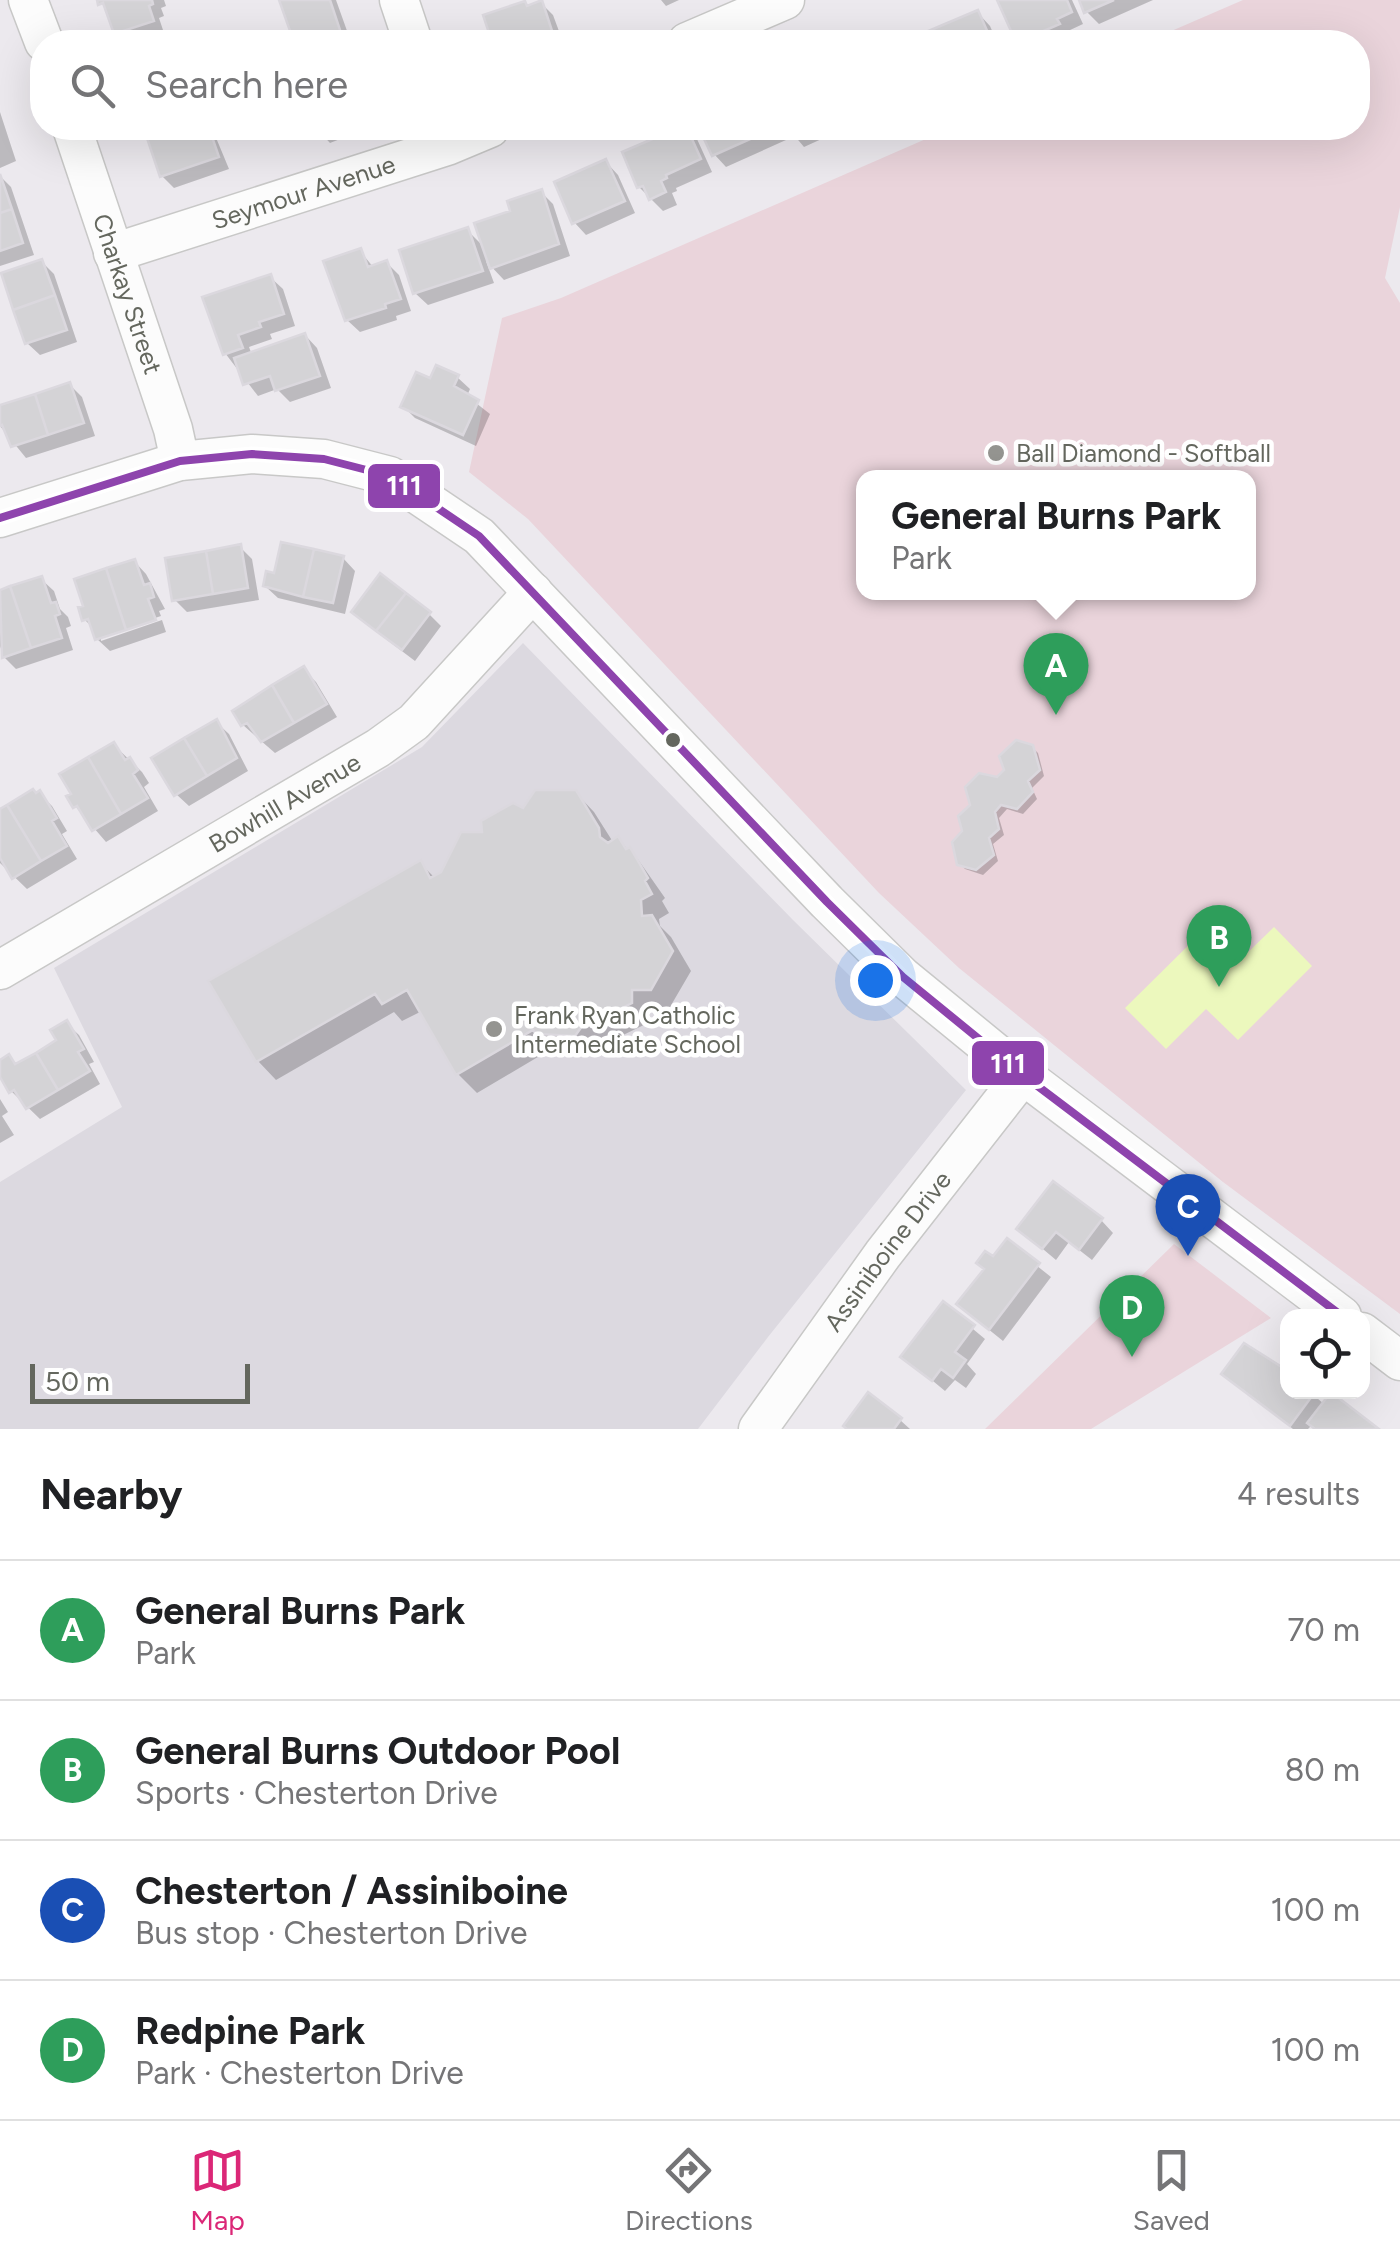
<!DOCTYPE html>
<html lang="en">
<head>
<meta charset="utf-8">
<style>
	body { margin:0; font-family:Figtree,sans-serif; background:#f2f2f2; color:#202124 }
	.controls { position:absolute; right:30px; bottom:30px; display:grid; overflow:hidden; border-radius:20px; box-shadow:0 10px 40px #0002 }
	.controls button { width:90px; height:90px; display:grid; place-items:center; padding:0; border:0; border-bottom:2px solid #e0e0e0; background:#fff; color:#202124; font:50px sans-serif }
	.scale { position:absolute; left:30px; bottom:25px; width:220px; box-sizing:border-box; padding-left:10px; border:5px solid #64675e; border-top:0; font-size:28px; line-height:35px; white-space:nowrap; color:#64675e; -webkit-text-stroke:8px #fff; paint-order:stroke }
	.you { position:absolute; left:875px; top:980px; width:35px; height:35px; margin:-25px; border:8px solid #fff; border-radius:50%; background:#1a73e8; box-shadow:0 0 0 15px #1a73e833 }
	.badge { display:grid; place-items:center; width:65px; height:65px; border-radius:50%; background:#db2777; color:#fff; font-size:32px; font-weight:700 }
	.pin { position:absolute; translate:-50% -82px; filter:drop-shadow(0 2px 5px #0008) }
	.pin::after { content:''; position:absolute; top:52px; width:35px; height:30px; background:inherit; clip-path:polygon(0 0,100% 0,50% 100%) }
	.popup { position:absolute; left:856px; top:470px; width:400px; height:130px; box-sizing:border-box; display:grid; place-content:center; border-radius:20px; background:#fff; filter:drop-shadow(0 2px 8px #0005); font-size:32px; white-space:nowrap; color:#757577 }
	.popup b { font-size:38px; color:#202124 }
	.popup::after { content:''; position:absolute; left:50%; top:100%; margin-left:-20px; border:20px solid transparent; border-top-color:#fff }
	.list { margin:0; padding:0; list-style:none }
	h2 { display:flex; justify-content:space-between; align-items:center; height:130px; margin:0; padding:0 40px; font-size:42px }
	h2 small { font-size:32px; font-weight:400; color:#757577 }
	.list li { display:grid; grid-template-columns:65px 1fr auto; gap:30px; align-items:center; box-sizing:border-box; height:140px; padding:0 40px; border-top:2px solid #e0e0e0 }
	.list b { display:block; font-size:38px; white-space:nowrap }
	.list p { margin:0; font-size:32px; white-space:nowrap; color:#757577 }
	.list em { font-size:32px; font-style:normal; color:#757577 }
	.icon { flex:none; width:55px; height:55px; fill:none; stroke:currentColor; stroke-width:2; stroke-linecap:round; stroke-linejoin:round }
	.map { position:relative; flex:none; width:1400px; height:1429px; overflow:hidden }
	.search { position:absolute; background:#fff; box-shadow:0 10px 40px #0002; left:30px; right:30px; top:30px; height:110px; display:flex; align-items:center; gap:25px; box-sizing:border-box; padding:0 35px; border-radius:40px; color:#757577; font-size:38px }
	.sheet { height:690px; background:#fff }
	nav { display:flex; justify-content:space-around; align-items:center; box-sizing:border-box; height:140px; border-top:2px solid #e0e0e0; background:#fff; font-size:28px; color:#757577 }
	nav a { display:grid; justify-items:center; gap:5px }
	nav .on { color:#db2777 }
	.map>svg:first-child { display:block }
	.education { fill:#dcd9e0 }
	.green { fill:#ead4db; fill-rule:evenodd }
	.water { fill:#ecf8bd }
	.shadow { fill:#0003 }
	.building { fill:#d4d3d6; stroke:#dbd8de; stroke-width:2.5 }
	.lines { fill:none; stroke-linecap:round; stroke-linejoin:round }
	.minor-casing { stroke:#c8c8c7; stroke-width:41 }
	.minor { stroke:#fcfcfc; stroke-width:38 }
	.bus-1-casing { stroke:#fff; stroke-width:15 }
	.bus-1 { stroke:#8e44ad; stroke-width:8 }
	.poi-dot { fill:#949490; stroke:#fff; stroke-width:4 }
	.bus-dot { fill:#64675e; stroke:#fff; stroke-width:4 }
	.labels { text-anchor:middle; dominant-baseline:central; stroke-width:9; stroke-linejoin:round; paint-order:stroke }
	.street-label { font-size:25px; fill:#64675e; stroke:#fff }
	.poi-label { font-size:25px; fill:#64675e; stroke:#fff; text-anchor:start }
	.line-badge { stroke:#fff; stroke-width:4 }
	.badge-label { font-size:28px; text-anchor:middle; font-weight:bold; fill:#fff }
</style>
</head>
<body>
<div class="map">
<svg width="1400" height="1429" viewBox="0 0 1400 1429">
	<rect width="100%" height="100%" fill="#ece9ee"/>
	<path class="education" d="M523,643L793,920L966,1090L768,1337L698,1429H0V1182L122,1107L54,968L422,747Z"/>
	<path class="green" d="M1243,0H1400V207L1385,278L1400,303V1314L1223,1182L959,968L879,893L528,519L469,472L502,318L561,298L951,128H1358V42H1146ZM864,478H1248V592H864Z
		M1174,1244L1271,1318L1091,1429H985Z"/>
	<path class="water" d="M1274,927L1312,966L1238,1040L1206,1009L1166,1049L1125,1008L1204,930L1237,963Z"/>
	<path class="shadow" d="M99,0H164L166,6L161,8L164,16L159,18L164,33L155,36L162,42H126L116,33L109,12Z
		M282,0H336L351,42H297Z
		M661,0H679L666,6Z
		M1072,0L1083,24L1068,31L1070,37L1057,42H1019L1001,1Z
		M1081,0H1153L1099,24L1087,12Z
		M541,3L553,15L563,42H495L486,16Z
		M978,13L990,26L997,42H933L929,34Z
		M0,112L16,161L0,168Z
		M166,128H212L229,169L174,188L162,176L148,134Z
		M316,128H368L330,143Z
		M685,128L697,139L712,172L676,188L677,191L672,193L677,205L663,211L639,187L625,154Z
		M702,128H780L786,140L726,167L714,154Z
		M788,128H826L823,129L826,137L804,147Z
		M606,162L618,175L635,213L586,235L574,222Z
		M0,176L11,187L34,255L0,266Z
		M541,192L553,204L570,256L504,280L486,261L494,283L428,305L415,293L467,230L485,248Z
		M360,251L374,268L387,263L399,275L411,311L396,316L397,320L360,332L347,320Z
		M42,262L54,274L77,342L40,355L27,343Z
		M270,277L283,289L295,326L270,334L272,339L249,347L252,355L305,335L317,348L331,388L290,402L277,389L258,396L225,353Z
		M457,377L470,389L467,396L490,414L476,446L415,418L403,406L431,381Z
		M70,385L82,397L95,436L26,458L0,426V408Z
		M240,547L252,559L259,600L187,612L175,600Z
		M343,558L355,571L345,614L278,598L265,586L276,576Z
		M134,561L146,574L165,609L159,611L161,616L101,636V641L162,620L166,632L110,651L97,639L94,629L84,619Z
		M41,579L54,591L60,609L68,617L71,626L66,628L73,650L16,669L4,657L0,646V592Z
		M429,614L441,626L415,661L366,624Z
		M304,670L316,682L337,717L275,753L243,725Z
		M216,722L229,734L248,771L189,806L176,794Z
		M114,745L142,772L149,783L144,787L158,811L106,842L75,806Z
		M1032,747L1038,753L1044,776L1032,788L1037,799L1023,814L1007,809L999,818L1004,835L993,844L998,861L983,875L965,869L959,863L998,779Z
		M575,792L594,812L613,842L618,839L637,858L665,898L662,901L669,913L659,919L660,926L671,937L691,971L670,1007L650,1008V1022L619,1037L609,1033L595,1054L558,1052L553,1048L477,1093L458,1074L422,1011L402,1021L394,1012L276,1080L258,1061L420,863L435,878L485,834L524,811Z
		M40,794L52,806L67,831L62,834L77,859L27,889L0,863V812Z
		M66,1023L79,1035L94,1062L89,1064L100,1084L40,1119L11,1091L0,1072V1063L9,1057L18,1066L59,1041Z
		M0,1099L8,1112L2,1116L14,1135L0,1143Z
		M1101,1220L1113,1233L1092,1260L1069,1242L1056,1260L1019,1229Z
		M1007,1242L1051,1277L1003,1341L972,1316L993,1260Z
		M943,1304L985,1339L967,1364L976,1374L966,1388L955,1380L945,1391L904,1357Z
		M1224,1374L1288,1392H1310L1324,1404L1375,1429H1316L1312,1425L1308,1429H1293Z
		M900,1420L910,1429H850Z"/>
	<path class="building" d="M97,0H152L153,4L149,6L154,21L114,34L103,3L98,5Z
		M279,0H330L344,42H294Z
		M542,0L555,40L492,42L483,15L525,1L527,6Z
		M997,0H1067L1072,12L1057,19L1060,24L1039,33L1043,42H1016Z
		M1079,0H1114L1084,13Z
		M978,10L992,42H930L926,32Z
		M158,128H209L219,157L160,177L145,132Z
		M678,128H687L701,159L666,175L667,178L661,181L666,192L649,200L643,186L637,188L622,152Z
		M699,128H775L712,156Z
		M606,159L625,201L572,224L554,182Z
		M0,174L12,209L0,213Z
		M542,189L559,244L490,269L474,223L510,211L507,201Z
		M12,209L23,243L0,251V213Z
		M468,227L483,271L413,294L399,250Z
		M361,248L368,267L387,260L401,299L385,304L386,308L345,321L323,261Z
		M42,259L55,295L13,310L1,273Z
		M271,274L284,314L259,322L261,327L238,335L243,348L223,355L202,297Z
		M55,295L67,330L25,344L13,310Z
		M305,333L320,376L275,391L270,376L243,385L234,358Z
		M436,365L459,375L454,386L479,400L463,435L400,407L416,372L430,378Z
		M70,382L84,423L48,435L35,394Z
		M35,394L48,435L11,447L2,425L0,426V405Z
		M281,542L314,549L303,597L263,586L266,571L274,573Z
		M241,544L248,588L213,594L206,551Z
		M314,549L344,556L333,603L303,597Z
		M206,551L213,594L172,601L165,558Z
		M135,559L144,585L150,583L154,597L148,599L156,620L126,630L106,568Z
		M106,568L126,630L95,640L88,619L82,621L78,607L83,606L74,579Z
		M380,573L406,593L376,631L351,612Z
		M42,576L51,603L56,602L60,614L55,616L62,638L31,648L10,586Z
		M10,586L31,648L2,658L0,590Z
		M406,593L431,612L402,650L376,631Z
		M304,666L327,704L294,723L272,685Z
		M272,685L294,723L261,742L247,723L241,726L232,711Z
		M217,719L237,758L207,776L184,738Z
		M184,738L207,776L174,796L151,758Z
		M1016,740L1033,745L1040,770L1028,781L1033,792L1017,809L1001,805L995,812L999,829L989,838L994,855L976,870L957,865L952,842L962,831L958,816L970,805L965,787L979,773L997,777L1004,770L999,756Z
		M114,742L125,760L130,757L138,770L133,774L148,798L121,814L88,757Z
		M88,757L121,814L92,831L77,806L73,808L66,796L71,794L59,774Z
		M33,789L36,793L40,790L57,818L52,821L67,846L41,861L7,805Z
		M535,790H576L599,828L600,837L608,843L618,836L626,849L630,847L648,878L645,881L652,894L641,900L642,916L652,915L673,951L651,990H632V1003L599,1020L590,1015L575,1036L536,1034L533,1030L456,1075L407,990L382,1004L375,994L256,1062L208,981L421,860L430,878L441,872L461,832H482L481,821L513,803L523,808Z
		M7,805L41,861L12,879L0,858V809Z
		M67,1020L84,1049L78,1052L90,1071L58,1090L36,1053L56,1040L50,1030Z
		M36,1053L58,1090L26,1109L14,1090L9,1093L0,1077V1060L9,1054L15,1064Z
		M1053,1181L1103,1218L1079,1250L1056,1232L1042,1249L1016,1229Z
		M1007,1238L1040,1263L989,1330L956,1304L984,1269L976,1263L985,1251L993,1256Z
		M943,1301L975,1325L955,1352L966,1360L953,1378L941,1369L932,1381L900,1357Z
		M1244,1343L1288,1371V1392H1315L1290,1426L1221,1374Z
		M868,1392L902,1418L894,1429H847L843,1426Z
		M1331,1392L1379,1429H1315L1307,1423Z"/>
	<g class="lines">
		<g class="minor-casing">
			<g id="minor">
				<path d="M28,0L44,42"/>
				<path d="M399,0L413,42"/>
				<path d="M687,42L785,0"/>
				<path id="s1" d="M72,128L173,429L180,461"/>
				<path id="s2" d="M113,253L447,146L490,128"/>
				<path d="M0,518L180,461L252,454L324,459L390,476L479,536L827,902L903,977L1023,1075L1342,1316"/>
				<path id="s3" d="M0,970L378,748L414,722L533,592"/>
				<path d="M1362,1332L1400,1361"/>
				<path id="s4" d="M758,1429L883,1254L1023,1075"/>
			</g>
		</g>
		<use href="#minor" class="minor"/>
		<g class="bus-1-casing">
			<path id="bus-1" d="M0,518L180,461L252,454L324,459L390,476L479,536L827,902L903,977L1023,1075L1342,1316"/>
		</g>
		<use href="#bus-1" class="bus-1"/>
	</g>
	<g class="poi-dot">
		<circle cx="996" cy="453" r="10"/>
		<circle cx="494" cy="1029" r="10"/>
	</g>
	<circle class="bus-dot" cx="673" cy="740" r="9"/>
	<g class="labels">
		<g class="street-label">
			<text stroke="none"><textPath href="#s2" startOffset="200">Seymour Avenue</textPath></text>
			<text stroke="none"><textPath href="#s1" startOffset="175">Charkay Street</textPath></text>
			<text stroke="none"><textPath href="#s3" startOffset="330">Bowhill Avenue</textPath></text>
			<text stroke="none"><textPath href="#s4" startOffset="220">Assiniboine Drive</textPath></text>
		</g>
		<g class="poi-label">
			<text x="1016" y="453">Ball Diamond - Softball</text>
			<text x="514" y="1015">Frank Ryan Catholic<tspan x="514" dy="29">Intermediate School</tspan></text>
		</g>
	</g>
	<g class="line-badge">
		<rect x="366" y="462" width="76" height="48" rx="10" fill="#8e44ad"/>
		<rect x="970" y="1039" width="76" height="48" rx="10" fill="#8e44ad"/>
	</g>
	<g class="badge-label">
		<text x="404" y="495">111</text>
		<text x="1008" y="1073">111</text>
	</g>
</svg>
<div class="controls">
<button><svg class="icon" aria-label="locate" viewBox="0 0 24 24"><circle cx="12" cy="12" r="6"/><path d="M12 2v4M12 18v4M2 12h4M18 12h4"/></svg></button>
</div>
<div class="scale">50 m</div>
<div class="you"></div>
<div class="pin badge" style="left:1056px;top:715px;background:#2e9e5b">A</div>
<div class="popup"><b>General Burns Park</b>Park</div>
<div class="pin badge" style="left:1219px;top:987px;background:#2e9e5b">B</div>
<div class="pin badge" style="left:1188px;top:1256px;background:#1a4fb4">C</div>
<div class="pin badge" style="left:1132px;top:1357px;background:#2e9e5b">D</div>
<div class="search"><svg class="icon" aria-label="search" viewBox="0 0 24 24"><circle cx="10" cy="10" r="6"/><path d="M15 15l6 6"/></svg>Search here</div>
</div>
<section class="sheet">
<h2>Nearby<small>4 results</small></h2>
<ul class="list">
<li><span class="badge" style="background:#2e9e5b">A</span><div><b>General Burns Park</b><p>Park</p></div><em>70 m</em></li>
<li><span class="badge" style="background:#2e9e5b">B</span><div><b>General Burns Outdoor Pool</b><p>Sports · Chesterton Drive</p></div><em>80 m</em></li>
<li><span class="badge" style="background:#1a4fb4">C</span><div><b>Chesterton / Assiniboine</b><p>Bus stop · Chesterton Drive</p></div><em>100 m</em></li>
<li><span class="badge" style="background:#2e9e5b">D</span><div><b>Redpine Park</b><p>Park · Chesterton Drive</p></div><em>100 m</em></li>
</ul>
</section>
<nav>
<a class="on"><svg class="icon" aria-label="map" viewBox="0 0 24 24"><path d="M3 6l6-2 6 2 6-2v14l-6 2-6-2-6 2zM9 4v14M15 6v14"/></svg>Map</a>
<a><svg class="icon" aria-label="directions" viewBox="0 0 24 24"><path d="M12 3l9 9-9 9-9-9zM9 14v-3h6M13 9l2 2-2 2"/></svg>Directions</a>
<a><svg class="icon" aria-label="saved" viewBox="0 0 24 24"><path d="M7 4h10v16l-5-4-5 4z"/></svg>Saved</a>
</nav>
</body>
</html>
